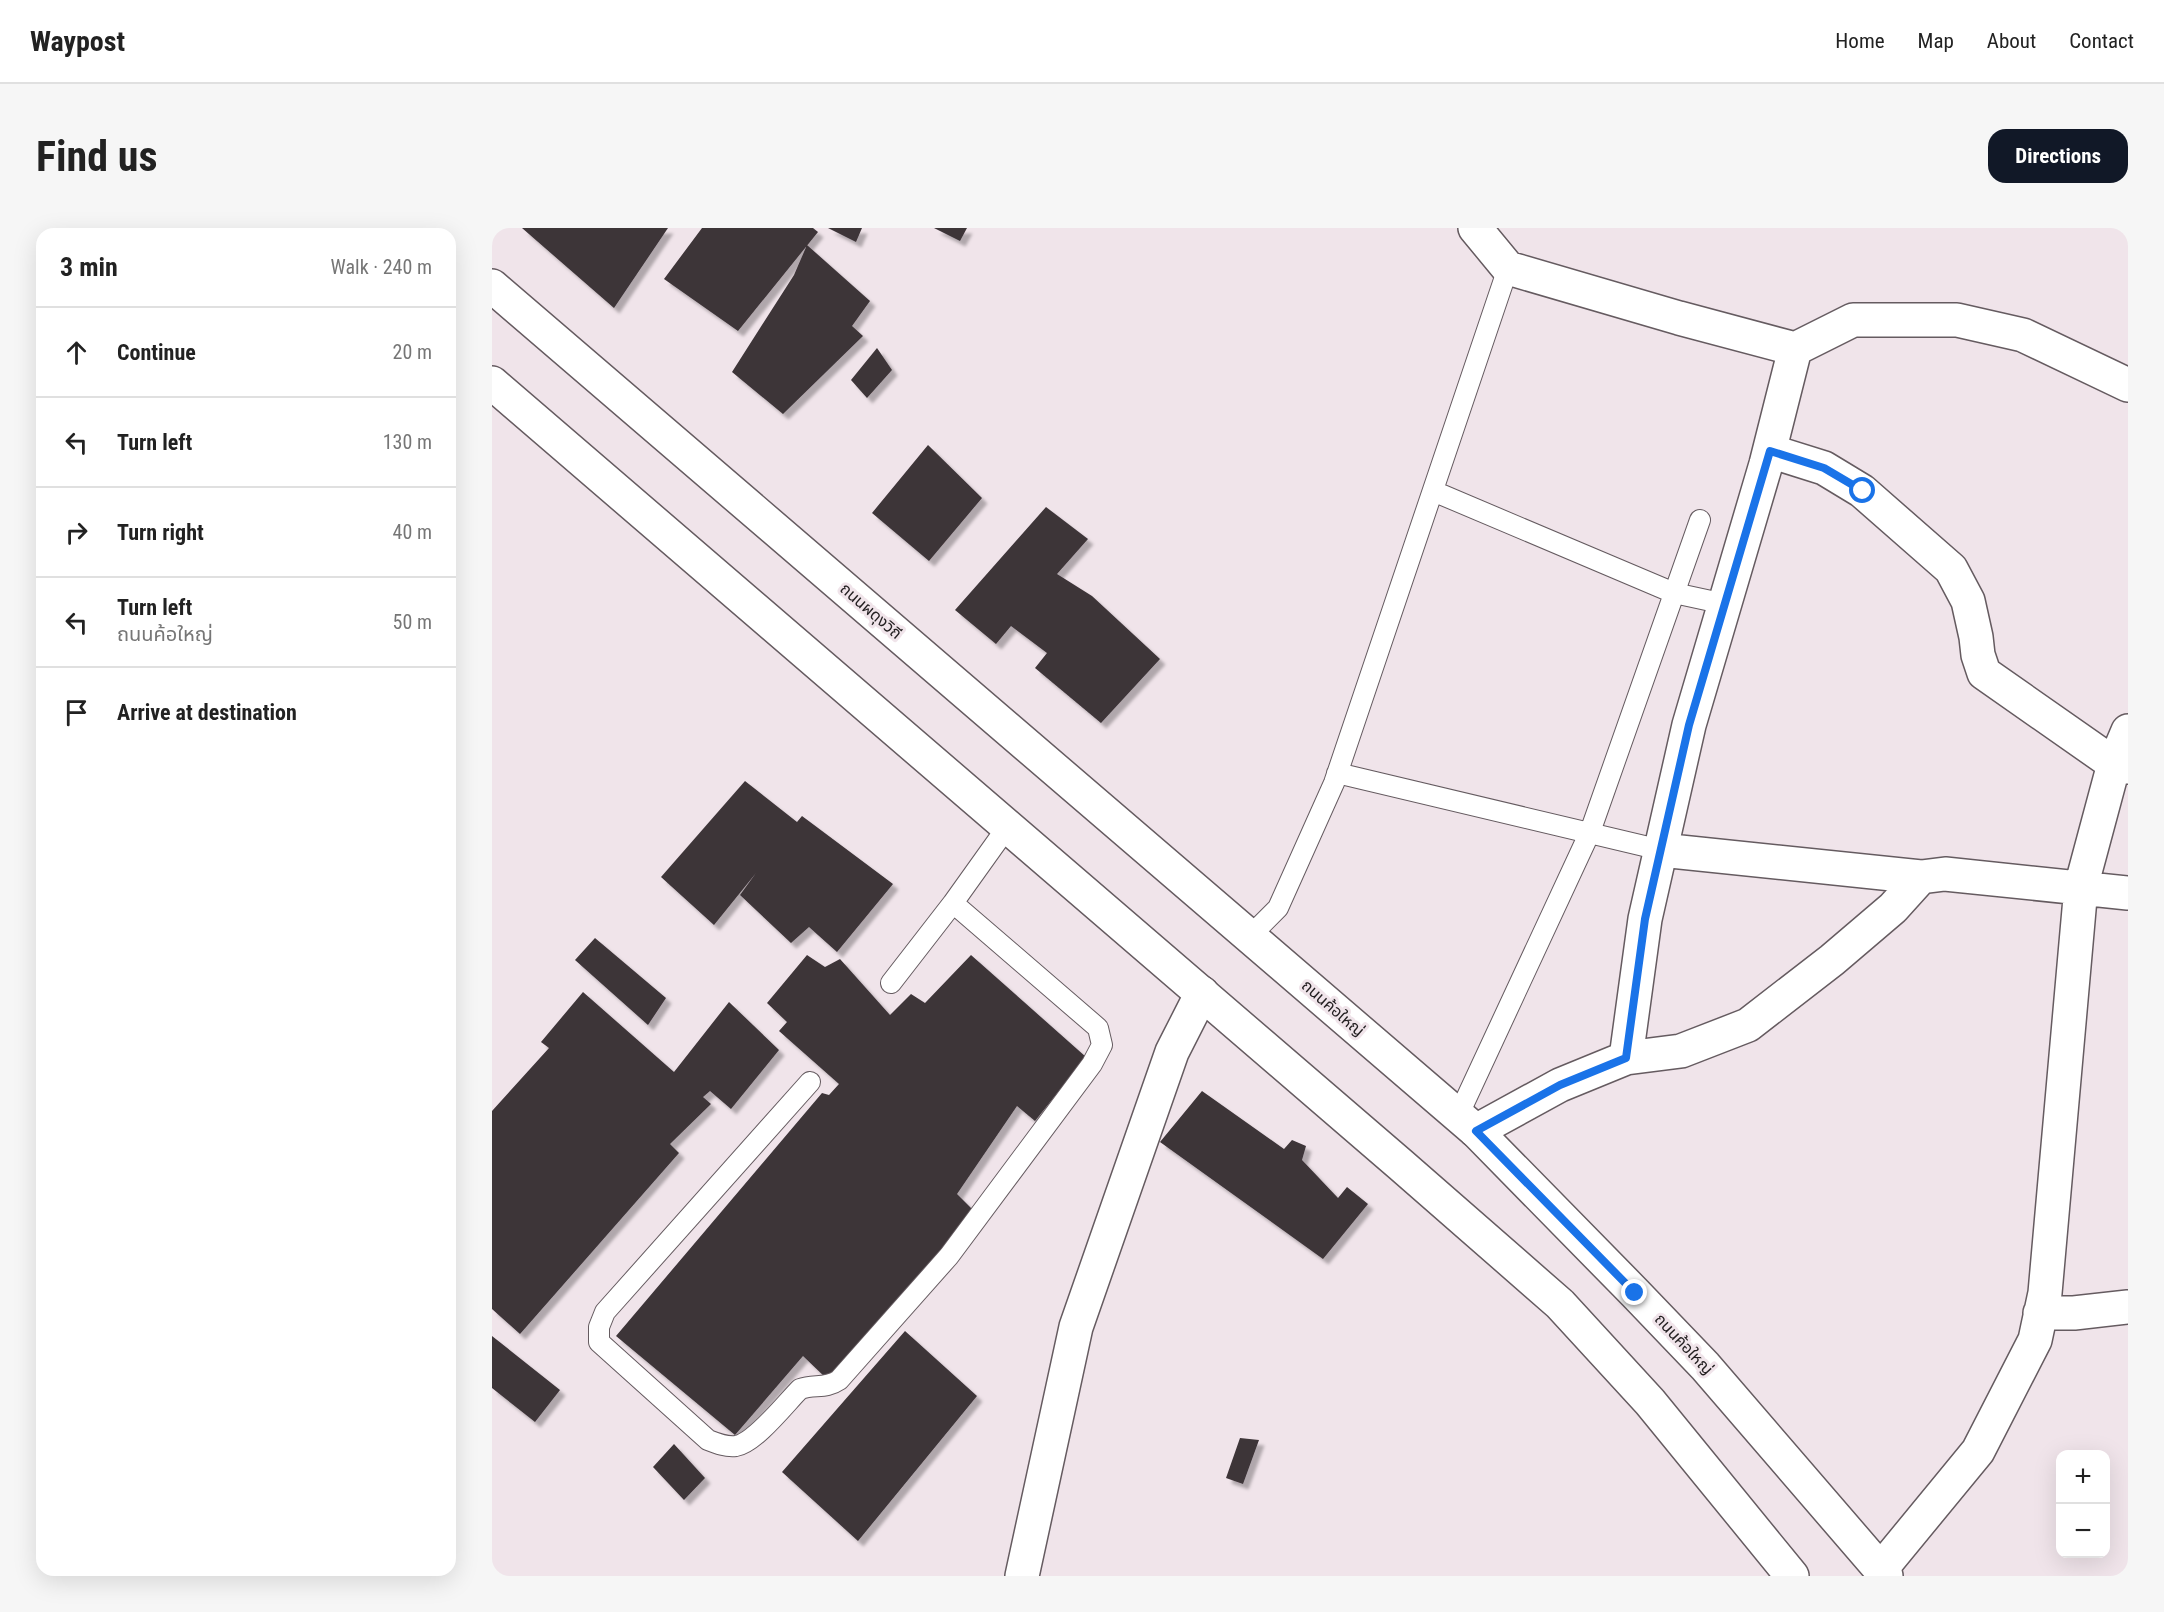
<!DOCTYPE html>
<html lang="en">
<head>
<meta charset="utf-8">
<style>
	body { margin:0; font-family:"Roboto Condensed","Noto Sans Thai",sans-serif; background:#f6f6f6; color:#222 }
	.controls { position:absolute; right:18px; bottom:18px; display:grid; overflow:hidden; border-radius:12px; box-shadow:0 6px 24px #0002 }
	.controls button { width:54px; height:54px; display:grid; place-items:center; padding:0; border:0; border-bottom:2px solid #e0e0e0; background:#fff; color:#222; font:30px sans-serif }
	.stop { position:absolute; width:18px; height:18px; margin:-14px; border:4px solid #1a73e8; border-radius:50%; background:#fff }
	.stop.end { background:#1a73e8; border-color:#fff; box-shadow:0 2px 6px #0008 }
	.list { margin:0; padding:0; list-style:none }
	h2 { display:flex; justify-content:space-between; align-items:center; height:78px; margin:0; padding:0 24px; font-size:26px }
	h2 small { font-size:20px; font-weight:400; color:#767676 }
	.list li { display:grid; grid-template-columns:39px 1fr auto; gap:18px; align-items:center; box-sizing:border-box; height:90px; padding:0 24px; border-top:2px solid #e0e0e0 }
	.list b { display:block; font-size:22px; white-space:nowrap }
	.list p { margin:0; font-size:20px; white-space:nowrap; color:#767676 }
	.list em { font-size:20px; font-style:normal; color:#767676 }
	.icon { flex:none; width:33px; height:33px; fill:none; stroke:currentColor; stroke-width:2; stroke-linecap:round; stroke-linejoin:round }
	.map { position:relative; flex:none; width:1636px; height:1348px; overflow:hidden; border-radius:18px }
	header { display:flex; align-items:center; gap:36px; box-sizing:border-box; height:84px; padding:0 30px; background:#fff; border-bottom:2px solid #e0e0e0 }
	header strong { font-size:28px }
	nav { display:flex; gap:33px; margin-inline-start:auto; font-size:21px }
	.intro { display:flex; align-items:center; justify-content:space-between; box-sizing:border-box; height:144px; padding:0 36px }
	h1 { margin:0; font-size:42px }
	.button { padding:15px 27px; border-radius:18px; background:#111827; color:#fff; font-size:21px; font-weight:700 }
	main { display:flex; gap:36px; padding:0 36px }
	aside { flex:1; background:#fff; border-radius:18px; box-shadow:0 6px 24px #0002 }
	.map>svg:first-child { display:block }
	.building { fill:#3d3438; filter:url(#shadow) }
	.lines { fill:none; stroke-linecap:round; stroke-linejoin:round }
	.lane-casing { stroke:#655b60; stroke-width:22 }
	.street-casing { stroke:#655b60; stroke-width:36 }
	.primary-casing { stroke:#655b60; stroke-width:36 }
	.lane { stroke:#fff; stroke-width:20 }
	.street { stroke:#fff; stroke-width:33 }
	.primary { stroke:#fff; stroke-width:33 }
	.route { stroke:#1a73e8; stroke-width:8 }
	.labels { text-anchor:middle; dominant-baseline:central; stroke-width:6; stroke-linejoin:round; paint-order:stroke }
	.street-label { font-size:16px; fill:#242022; stroke:#f0e4ea }
</style>
</head>
<body>
<header>
<strong>Waypost</strong>
<nav><a>Home</a><a>Map</a><a>About</a><a>Contact</a></nav>
</header>
<div class="intro"><h1>Find us</h1><a class="button">Directions</a></div>
<main>
<aside>
<h2>3 min<small>Walk · 240 m</small></h2>
<ul class="list">
<li><svg class="icon" aria-label="ahead" viewBox="0 0 24 24"><path d="M12 20V5M6 11l6-6 6 6"/></svg><div><b>Continue</b></div><em>20 m</em></li>
<li><svg class="icon" aria-label="left" viewBox="0 0 24 24"><path d="M17 20v-9H6M10 6l-5 5 5 5"/></svg><div><b>Turn left</b></div><em>130 m</em></li>
<li><svg class="icon" aria-label="right" viewBox="0 0 24 24"><path d="M7 20v-9h11M14 6l5 5-5 5"/></svg><div><b>Turn right</b></div><em>40 m</em></li>
<li><svg class="icon" aria-label="left" viewBox="0 0 24 24"><path d="M17 20v-9H6M10 6l-5 5 5 5"/></svg><div><b>Turn left</b><p>ถนนค้อใหญ่</p></div><em>50 m</em></li>
<li><svg class="icon" aria-label="arrive" viewBox="0 0 24 24"><path d="M6 21V4h12l-3 4 3 4H6"/></svg><div><b>Arrive at destination</b></div></li>
</ul>
</aside>
<div class="map">
<svg width="1636" height="1348" viewBox="0 0 1636 1348">
	<defs>
		<filter id="shadow"><feDropShadow dx="5.5" dy="5.5" stdDeviation="1.5" flood-color="#0004"/></filter>
	</defs>
	<rect width="100%" height="100%" fill="#f0e4ea"/>
	<path class="building" d="M30,0H176L122,80Z
		M210,0H321L326,4L246,103L172,51Z
		M336,0H370L364,14Z
		M442,0H475L468,13Z
		M315,17L378,73L360,98L371,108L291,186L240,144L302,47Z
		M385,120L400,142L375,170L359,152Z
		M436,217L490,270L437,333L380,285Z
		M554,279L596,311L565,346L600,368L668,431L609,495L543,440L555,425L519,398L504,416L463,382Z
		M253,553L305,594L310,588L401,656L345,724L317,699L299,715L248,667L264,645L222,697L169,649Z
		M103,710L174,770L156,797L83,732Z
		M315,727L333,739L348,731L398,787L419,766L433,775L479,727L594,829L543,893L525,878L465,966L483,984L335,1151L311,1128L243,1207L124,1108L330,865L337,867L347,856L287,803L295,794L275,775Z
		M91,764L182,844L237,774L287,822L239,881L218,863L211,869L219,876L178,916L187,925L28,1106L0,1081V883L57,820L49,814Z
		M710,863L792,921L800,912L814,918L810,932L846,970L855,959L876,976L831,1031L668,914Z
		M413,1103L485,1168L366,1313L290,1244Z
		M0,1108L68,1162L43,1194L0,1160Z
		M748,1210L767,1212L751,1256L734,1250Z
		M182,1216L213,1250L192,1272L161,1239Z"/>
	<g class="lines">
		<g class="lane-casing">
			<path id="lane" d="M941,263L1182,365L1233,376
				M845,545L1169,622
				M757,709L786,680L842,555L1016,40
				M399,755L461,675
				M318,854L113,1084L107,1099V1114L216,1212C226,1216 234,1219 244,1218C263,1215 294,1175 308,1161C322,1156 334,1161 347,1152L457,1028L600,836L610,817L606,800L461,675L516,598
				M966,888L1098,604L1208,292"/>
		</g>
		<g class="street-casing">
			<path id="street" d="M983,0L1016,40L1187,90L1303,121L1361,92H1465L1531,107L1636,157
				M1278,223L1332,240L1370,263L1459,341L1476,373L1484,409L1486,427L1492,445L1622,536L1636,539
				M1169,622L1429,649
				M1134,830L1189,823L1256,797L1340,732L1401,680L1429,649L1453,646L1636,665
				M984,903L1068,857L1134,830L1153,691L1197,497L1274,236L1303,121
				M1548,1085H1582L1636,1079
				M1389,1341L1486,1223L1543,1112L1553,1065L1589,659L1622,536L1636,503
				M530,1348L584,1099L680,824L710,765"/>
		</g>
		<g class="primary-casing">
			<path id="primary" d="M0,58L984,903L1143,1065L1213,1138L1394,1348
				M0,155L909,937L1068,1076L1158,1174L1300,1348"/>
		</g>
		<use href="#lane" class="lane"/>
		<use href="#street" class="street"/>
		<use href="#primary" class="primary"/>
	</g>
	<g class="lines">
		<path class="route" d="M1143,1065L984,903L1068,857L1134,830L1153,691L1197,497L1278,223L1332,240L1371,263"/>
	</g>
	<g class="labels">
		<g class="street-label">
			<text transform="translate(379 383) rotate(41)">ถนนผดุงวิถี</text>
			<text transform="translate(841 780) rotate(41)">ถนนค้อใหญ่</text>
			<text transform="translate(1192 1116) rotate(47)">ถนนค้อใหญ่</text>
		</g>
	</g>
</svg>
<div class="controls">
<button>+</button>
<button>−</button>
</div>
<div class="stop" style="left:1371px;top:263px"></div>
<div class="stop end" style="left:1143px;top:1065px"></div>
</div>
</main>
</body>
</html>
